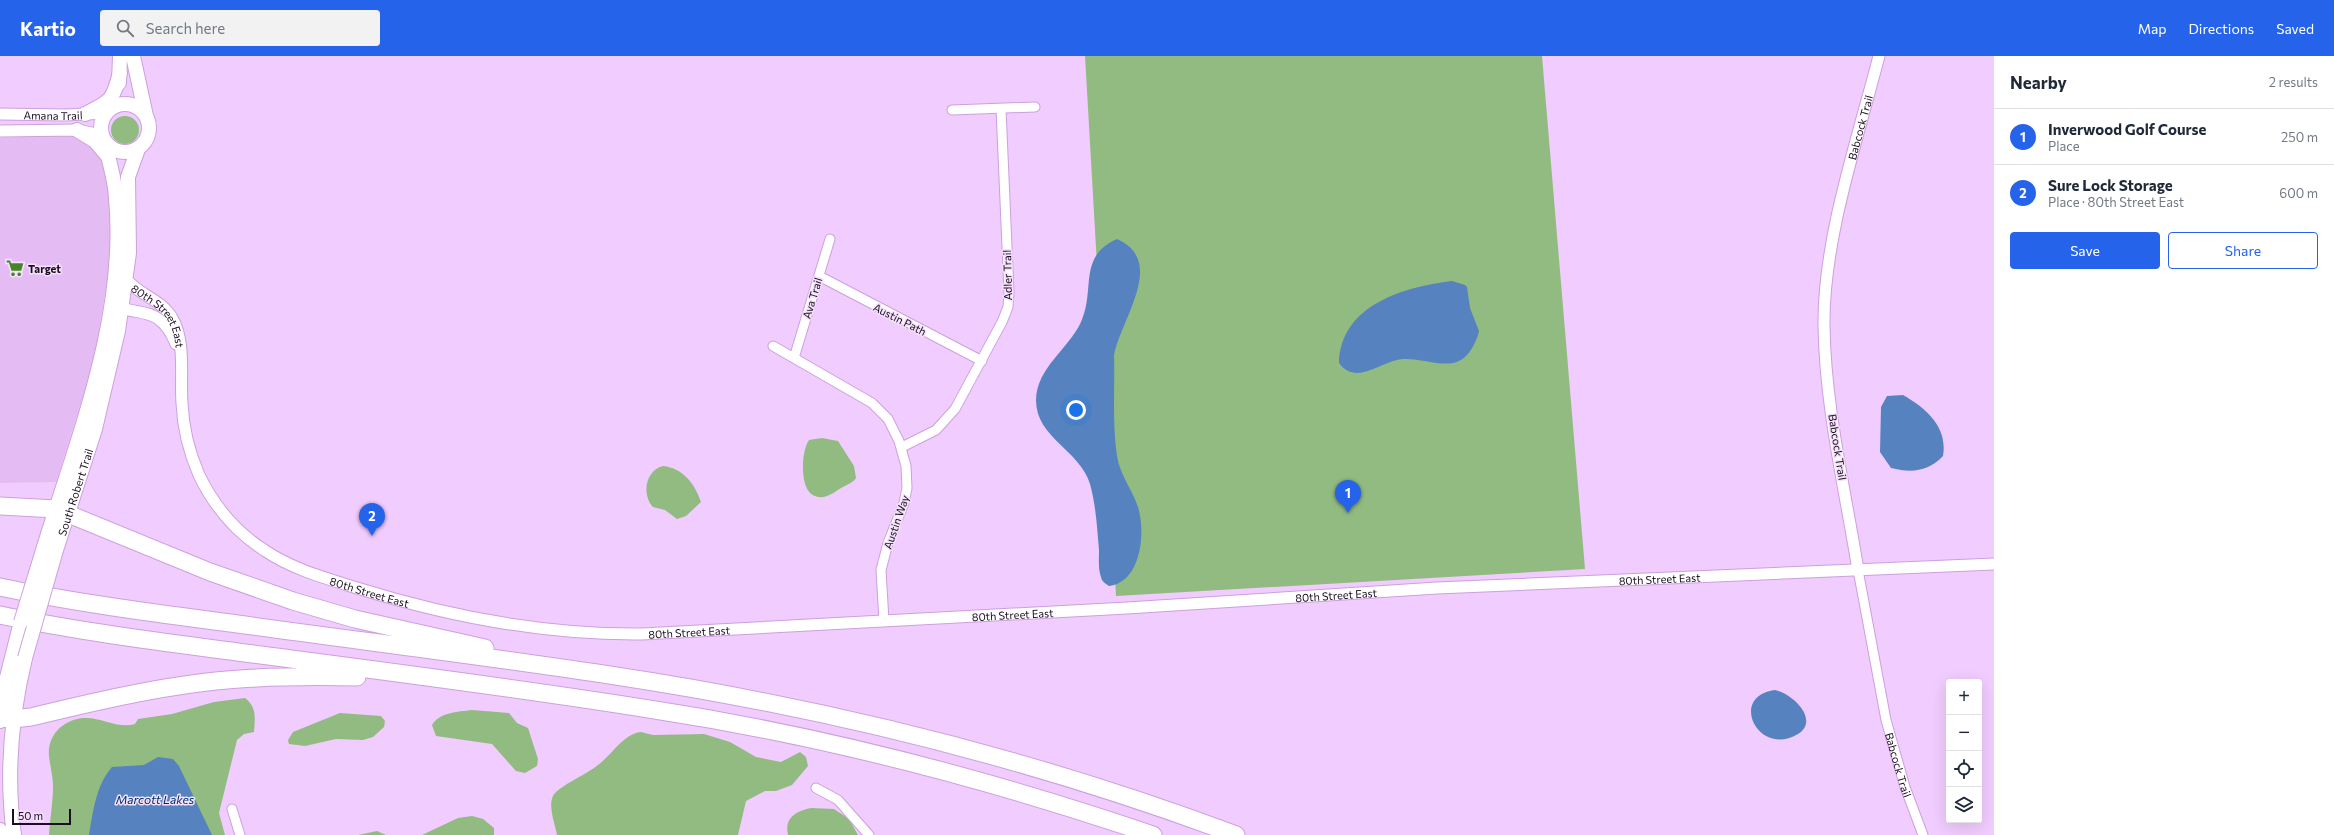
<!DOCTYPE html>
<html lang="en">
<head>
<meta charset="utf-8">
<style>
	body { margin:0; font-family:Commissioner,sans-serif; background:#f2f2f3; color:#1f2937 }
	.controls { position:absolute; right:12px; bottom:12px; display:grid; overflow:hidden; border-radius:4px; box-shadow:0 4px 16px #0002 }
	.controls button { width:36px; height:36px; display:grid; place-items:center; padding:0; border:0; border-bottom:1px solid #e0e1e3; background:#fff; color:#1f2937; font:20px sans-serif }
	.scale { position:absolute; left:12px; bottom:10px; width:59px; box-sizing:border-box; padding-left:4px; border:2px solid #1d0d23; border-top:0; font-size:11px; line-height:14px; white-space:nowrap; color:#1d0d23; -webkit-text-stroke:3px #f3e1fa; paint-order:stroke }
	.you { position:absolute; left:1076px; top:354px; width:14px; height:14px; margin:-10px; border:3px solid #fff; border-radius:50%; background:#1a73e8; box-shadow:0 0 0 6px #1a73e833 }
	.badge { display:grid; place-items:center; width:26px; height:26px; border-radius:50%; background:#2563eb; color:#fff; font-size:13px; font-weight:700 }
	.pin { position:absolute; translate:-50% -33px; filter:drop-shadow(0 1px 2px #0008) }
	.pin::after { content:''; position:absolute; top:21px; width:14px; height:12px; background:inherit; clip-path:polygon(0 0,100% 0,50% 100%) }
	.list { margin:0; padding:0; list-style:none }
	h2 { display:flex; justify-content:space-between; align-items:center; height:52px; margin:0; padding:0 16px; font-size:17px }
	h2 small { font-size:13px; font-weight:400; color:#747a83 }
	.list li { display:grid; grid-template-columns:26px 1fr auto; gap:12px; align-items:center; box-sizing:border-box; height:56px; padding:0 16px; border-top:1px solid #e0e1e3 }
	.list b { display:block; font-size:15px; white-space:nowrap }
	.list p { margin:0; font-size:13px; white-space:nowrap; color:#747a83 }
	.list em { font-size:13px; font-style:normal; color:#747a83 }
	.actions { display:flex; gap:8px; padding:12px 16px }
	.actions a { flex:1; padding:9px 0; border:1px solid #2563eb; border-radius:4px; text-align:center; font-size:14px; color:#2563eb }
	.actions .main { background:#2563eb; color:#fff }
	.icon { flex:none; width:22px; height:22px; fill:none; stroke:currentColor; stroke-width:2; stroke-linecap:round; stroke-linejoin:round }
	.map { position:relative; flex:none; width:1994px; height:779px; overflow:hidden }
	header { display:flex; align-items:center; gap:24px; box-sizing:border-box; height:56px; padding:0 20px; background:#2563eb; color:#fff }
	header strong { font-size:19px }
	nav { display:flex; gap:22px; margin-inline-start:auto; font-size:14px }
	.search { width:280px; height:36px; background:#f2f2f3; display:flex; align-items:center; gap:10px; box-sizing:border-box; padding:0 14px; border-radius:4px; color:#747a83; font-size:15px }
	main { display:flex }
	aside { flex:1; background:#fff }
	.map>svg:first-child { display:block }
	.built { fill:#e4bcf3 }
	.green { fill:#92bb81 }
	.water { fill:#5682c0 }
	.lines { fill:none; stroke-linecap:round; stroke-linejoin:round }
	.minor-casing { stroke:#cda0dd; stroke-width:11 }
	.tertiary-casing { stroke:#cda0dd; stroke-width:13 }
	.primary-casing { stroke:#cda0dd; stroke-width:16 }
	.motorway-casing { stroke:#cda0dd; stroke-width:19 }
	.minor { stroke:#fff; stroke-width:9 }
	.tertiary { stroke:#fff; stroke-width:11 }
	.primary { stroke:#fff; stroke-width:14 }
	.motorway { stroke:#fff; stroke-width:17 }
	.primary-bridge-casing { stroke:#cda0dd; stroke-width:16; stroke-linecap:butt }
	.primary-bridge { stroke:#fff; stroke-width:14 }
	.labels { text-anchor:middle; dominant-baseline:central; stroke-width:3; stroke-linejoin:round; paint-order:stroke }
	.street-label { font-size:11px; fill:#1d0d23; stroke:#f3e1fa }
	.poi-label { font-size:11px; font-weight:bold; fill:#1d0d23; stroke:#f3e1fa; text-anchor:start }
	.water-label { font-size:12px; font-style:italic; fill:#002c64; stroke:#f3e1fa }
</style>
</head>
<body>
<header>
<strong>Kartio</strong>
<div class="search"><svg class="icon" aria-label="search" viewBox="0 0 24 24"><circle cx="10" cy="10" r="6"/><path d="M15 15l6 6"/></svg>Search here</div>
<nav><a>Map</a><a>Directions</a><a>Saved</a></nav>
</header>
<main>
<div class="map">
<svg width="1994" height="779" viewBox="0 0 1994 779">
	<rect width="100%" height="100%" fill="#f1ccfe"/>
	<path class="built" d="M74,79L79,80L102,99L112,152L108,220L97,286L85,334L56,426L0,427V82Z"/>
	<path class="green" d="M1085,0H1542L1585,513L1116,540Z
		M111 74a14 14 0 1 1 28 0a14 14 0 1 1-28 0Z
		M822,382L838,385L854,410L856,422C853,427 846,429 841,432C833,437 825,444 815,440C799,435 801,395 809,384Z
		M663,410C683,412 695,428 701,446L686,460L677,463L665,454L653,451C641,438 646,414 663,410Z
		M245,642C257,651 255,662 254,676L244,678L237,684L219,757L225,779H49C50,763 53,746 53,730C53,720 50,710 49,700C47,678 65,663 84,662C102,661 117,673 135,668L138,663L172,658L214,646Z
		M472,654L509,657L517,667L528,672L538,703L537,710L525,717L516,715L492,688L436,680L432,669C440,656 457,656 472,654Z
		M340,657L381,660L385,665L384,671L373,681L363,684L336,683L305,690L289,688L288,684L293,676Z
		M641,676L653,679L704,678L730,686L756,701L781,706L800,696L806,701L808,710L792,729L776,735H765L746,745L738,779H557C555,768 548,750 553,740C557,731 589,717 598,709C612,699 623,678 641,676Z
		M811,752L834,753L849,763L858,779H788C784,761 797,755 811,752Z
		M472,760L483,763L494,772V779H422L458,762Z
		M377,775L386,779H358Z"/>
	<path class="water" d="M1117,183C1167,205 1121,263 1114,299C1115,332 1112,367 1117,400C1120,419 1132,433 1138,451C1146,477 1141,526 1109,530C1105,527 1102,526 1101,521C1098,513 1099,503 1099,494C1097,471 1096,450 1090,428C1080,394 1036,382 1036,344C1037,311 1068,294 1081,266C1096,233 1077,201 1117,183Z
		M1452,225L1465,229L1467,231L1470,252L1479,275C1477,285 1469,301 1459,305C1443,313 1415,299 1397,304C1378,308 1355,329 1339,307C1341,248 1405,231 1452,225Z
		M1903,339C1926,352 1948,371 1943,400C1928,416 1911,417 1891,412L1880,396L1881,351L1887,340Z
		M1775,634C1793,638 1820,664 1798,678C1758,702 1728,640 1775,634Z
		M158,701L173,703L179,710L212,779H89C93,756 96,729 112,711L144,709Z"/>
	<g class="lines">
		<g class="minor-casing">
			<g id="minor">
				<path d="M952,54L1035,51"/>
				<path d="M819,220L982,305"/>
				<path d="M773,290L872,347L888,363L899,385L906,410L907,432L904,447L888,487L881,514L884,565"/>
				<path d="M794,302L830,183"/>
				<path d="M902,391L936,374L955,353L1002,266L1008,251L1009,236L1001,53"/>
				<path id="s1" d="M1858,514L1886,664L1905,731L1923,779"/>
				<path d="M816,732L838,744L869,779"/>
				<path d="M232,753L240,779"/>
			</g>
		</g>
		<g class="tertiary-casing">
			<g id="tertiary">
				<path id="s2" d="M0,58L65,59L106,57"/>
				<path d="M0,75L77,74L101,79"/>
				<path id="s3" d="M126,223C139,239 162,244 172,262C186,285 180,321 182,347C183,372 189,396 199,419C214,450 236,476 264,494C292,513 325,522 357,532C450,561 543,579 642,578L1127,552L1437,532L1994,508"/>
				<path d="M116,245C128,265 158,242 176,288"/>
				<path id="s4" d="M1858,514C1845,433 1825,351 1824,269C1823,184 1858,82 1879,0"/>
			</g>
		</g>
		<g class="primary-casing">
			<g id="primary">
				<path d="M133,0L146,60"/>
				<path d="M119,27L120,0"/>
				<circle cx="125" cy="72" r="24"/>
				<path d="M85,58C111,45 112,46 120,17"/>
				<path d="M77,74L95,85L106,98"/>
				<path d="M44,491C78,380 127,260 116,142C115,123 109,104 104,85"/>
				<path id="s5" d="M56,494L95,373L118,275L129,197L128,121L138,93"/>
				<path d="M0,665L6,625L21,566"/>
				<path d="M0,774L1,779"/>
				<path d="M14,779C6,720 11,660 25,602"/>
			</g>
		</g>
		<g class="motorway-casing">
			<path id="motorway" d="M0,450L56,453L210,516L293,545L355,563L485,592
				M0,531C81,548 163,558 245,569C368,586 492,601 616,620C827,652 1036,704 1236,779
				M0,559C81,576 163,586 245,597C382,615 519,632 655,654C825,680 991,724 1153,779
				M0,662L13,663L31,661C89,647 148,633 207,626C257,620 307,620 357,621"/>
		</g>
		<use href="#minor" class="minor"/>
		<use href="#tertiary" class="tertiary"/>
		<use href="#primary" class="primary"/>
		<use href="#motorway" class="motorway"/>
		<g class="primary-bridge-casing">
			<path id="primary-bridge" d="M21,566L44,491
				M25,602L56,494"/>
		</g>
		<use href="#primary-bridge" class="primary-bridge"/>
	</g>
	<defs>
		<g id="supermarket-bare" transform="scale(1.38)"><path d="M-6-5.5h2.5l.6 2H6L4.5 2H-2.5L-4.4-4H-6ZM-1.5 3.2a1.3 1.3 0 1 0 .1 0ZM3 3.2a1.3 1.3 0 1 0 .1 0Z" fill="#468525" stroke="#f3e1fa" stroke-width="2.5" paint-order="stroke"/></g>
	</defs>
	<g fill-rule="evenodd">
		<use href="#supermarket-bare" x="15" y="212"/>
	</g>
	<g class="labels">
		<g class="street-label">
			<text stroke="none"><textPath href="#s2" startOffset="53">Amana Trail</textPath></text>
			<text stroke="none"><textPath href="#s4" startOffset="449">Babcock Trail</textPath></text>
			<text transform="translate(1007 219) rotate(-91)">Adler Trail</text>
			<text transform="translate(812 242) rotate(-73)">Ava Trail</text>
			<text stroke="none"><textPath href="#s3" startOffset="51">80th Street East</textPath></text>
			<text transform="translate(900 263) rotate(27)">Austin Path</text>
			<text transform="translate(1838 391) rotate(81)">Babcock Trail</text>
			<text stroke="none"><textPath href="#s5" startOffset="61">South Robert Trail</textPath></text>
			<text transform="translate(896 466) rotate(-71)">Austin Way</text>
			<text stroke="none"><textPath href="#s3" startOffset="1732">80th Street East</textPath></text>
			<text stroke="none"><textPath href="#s3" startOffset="436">80th Street East</textPath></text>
			<text stroke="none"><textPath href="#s3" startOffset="1408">80th Street East</textPath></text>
			<text stroke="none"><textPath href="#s3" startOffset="1084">80th Street East</textPath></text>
			<text stroke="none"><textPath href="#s3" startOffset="760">80th Street East</textPath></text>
			<text stroke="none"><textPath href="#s1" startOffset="199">Babcock Trail</textPath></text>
		</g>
		<g class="poi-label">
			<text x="28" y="212">Target</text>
		</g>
		<g class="water-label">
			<text x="155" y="743">Marcott Lakes</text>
		</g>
	</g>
</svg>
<div class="controls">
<button>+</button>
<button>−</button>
<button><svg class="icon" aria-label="locate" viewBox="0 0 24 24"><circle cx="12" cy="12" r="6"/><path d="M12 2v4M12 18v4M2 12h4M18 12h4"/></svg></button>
<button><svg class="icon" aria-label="layers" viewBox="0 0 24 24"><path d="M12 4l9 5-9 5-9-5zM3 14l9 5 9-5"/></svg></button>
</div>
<div class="scale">50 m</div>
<div class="you"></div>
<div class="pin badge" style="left:1348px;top:457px">1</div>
<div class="pin badge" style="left:372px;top:480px">2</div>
</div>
<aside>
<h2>Nearby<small>2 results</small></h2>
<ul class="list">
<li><span class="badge">1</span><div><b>Inverwood Golf Course</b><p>Place</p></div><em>250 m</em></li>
<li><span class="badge">2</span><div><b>Sure Lock Storage</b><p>Place · 80th Street East</p></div><em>600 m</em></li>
</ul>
<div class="actions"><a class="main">Save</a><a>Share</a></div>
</aside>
</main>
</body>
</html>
